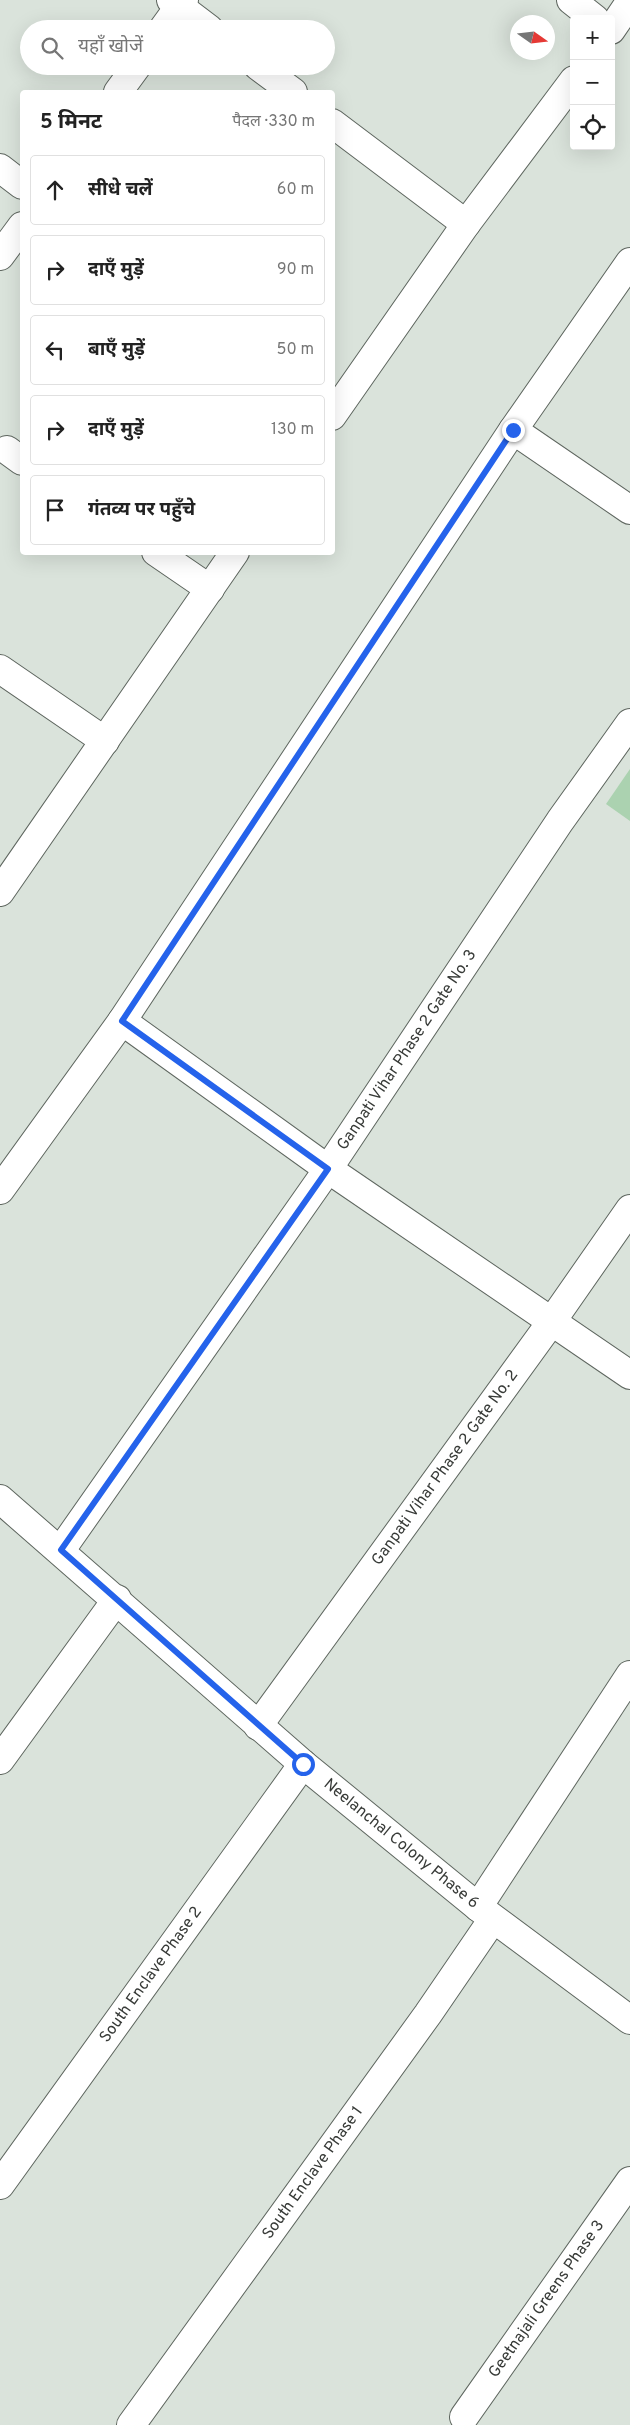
<!DOCTYPE html>
<html lang="hi">
<head>
<meta charset="utf-8">
<style>
	body { margin:0; font-family:Overpass,"Noto Sans Devanagari",sans-serif; background:#f6f6f6; color:#222 }
	.controls { position:absolute; right:15px; top:15px; display:grid; overflow:hidden; border-radius:5px; box-shadow:0 5px 20px #0002 }
	.controls button { width:45px; height:45px; display:grid; place-items:center; padding:0; border:0; border-bottom:1px solid #e0e0e0; background:#fff; color:#222; font:25px sans-serif }
	.compass { position:absolute; left:510px; top:15px; width:45px; height:45px; border-radius:50%; background:#fff; box-shadow:0 5px 20px #0002; rotate:104deg }
	.stop { position:absolute; width:15px; height:15px; margin:-11px; border:4px solid #2563eb; border-radius:50%; background:#fff }
	.stop.end { background:#2563eb; border-color:#fff; box-shadow:0 1px 5px #0008 }
	.list { margin:0; padding:0; list-style:none }
	h2 { display:flex; justify-content:space-between; align-items:center; height:65px; margin:0; padding:0 20px; font-size:21px }
	h2 small { font-size:16px; font-weight:400; color:#767676 }
	.list li { display:grid; grid-template-columns:32px 1fr auto; gap:15px; align-items:center; box-sizing:border-box; height:70px; margin:0 10px 10px; padding:0 10px; border:1px solid #e0e0e0; border-radius:5px }
	.list b { display:block; font-size:19px; white-space:nowrap }
	.list em { font-size:16px; font-style:normal; color:#767676 }
	.icon { flex:none; width:28px; height:28px; fill:none; stroke:currentColor; stroke-width:2; stroke-linecap:round; stroke-linejoin:round }
	.map { position:relative; flex:none; width:630px; height:2425px; overflow:hidden }
	.search { position:absolute; background:#fff; box-shadow:0 5px 20px #0002; left:20px; top:20px; width:315px; height:55px; display:flex; align-items:center; gap:12px; box-sizing:border-box; padding:0 18px; border-radius:28px; color:#767676; font-size:19px }
	.panel { position:absolute; background:#fff; box-shadow:0 5px 20px #0002; left:20px; top:90px; width:315px; height:465px; border-radius:5px }
	.map>svg:first-child { display:block }
	.green { fill:#abd2b0 }
	.lines { fill:none; stroke-linecap:round; stroke-linejoin:round }
	.minor-casing { stroke:#5e665f; stroke-width:30 }
	.minor { stroke:#fff; stroke-width:28 }
	.route { stroke:#2563eb; stroke-width:6 }
	.labels { text-anchor:middle; dominant-baseline:central; stroke-width:5; stroke-linejoin:round; paint-order:stroke }
	.street-label { font-size:16px; fill:#383b38; stroke:#e7f0e8 }
</style>
</head>
<body>
<div class="map">
<svg width="630" height="2425" viewBox="0 0 630 2425">
	<rect width="100%" height="100%" fill="#dae3db"/>
	<path class="green" d="M630,769V821L606,804Z"/>
	<g class="lines">
		<g class="minor-casing">
			<g id="minor">
				<path d="M171,0L209,29"/>
				<path d="M571,0L595,19"/>
				<path d="M163,29L184,0"/>
				<path d="M611,30L630,2"/>
				<path d="M258,66L293,92"/>
				<path d="M118,92L137,66"/>
				<path d="M332,123L466,224"/>
				<path d="M0,168L22,185"/>
				<path d="M0,256L22,226"/>
				<path d="M332,416L466,224L574,80"/>
				<path d="M513,430L630,510"/>
				<path d="M7,450L22,461"/>
				<path d="M156,552L210,589"/>
				<path d="M0,669L105,741"/>
				<path d="M0,892L235,552"/>
				<path d="M122,1021L328,1169L630,1375"/>
				<path d="M0,1190L122,1021L513,430L630,262"/>
				<path id="s1" d="M0,1499L303,1764L478,1907L630,2020"/>
				<path id="s2" d="M61,1550L328,1169L560,821L630,723"/>
				<path id="s3" d="M258,1726L552,1321L630,1209"/>
				<path d="M0,1760L117,1599"/>
				<path d="M478,1907L630,1675"/>
				<path id="s4" d="M0,2185L303,1764"/>
				<path id="s5" d="M464,2417L630,2181"/>
				<path id="s6" d="M131,2425L428,2014L493,1919"/>
			</g>
		</g>
		<use href="#minor" class="minor"/>
	</g>
	<g class="lines">
		<path class="route" d="M303,1764L61,1550L328,1169L122,1021L513,430"/>
	</g>
	<g class="labels">
		<g class="street-label">
			<text stroke="none"><textPath href="#s2" startOffset="608">Ganpati Vihar Phase 2 Gate No. 3</textPath></text>
			<text stroke="none"><textPath href="#s3" startOffset="319">Ganpati Vihar Phase 2 Gate No. 2</textPath></text>
			<text stroke="none"><textPath href="#s1" startOffset="529">Neelanchal Colony Phase 6</textPath></text>
			<text stroke="none"><textPath href="#s4" startOffset="259">South Enclave Phase 2</textPath></text>
			<text stroke="none"><textPath href="#s6" startOffset="311">South Enclave Phase 1</textPath></text>
			<text stroke="none"><textPath href="#s5" startOffset="144">Geetnajali Greens Phase 3</textPath></text>
		</g>
	</g>
</svg>
<div class="controls">
<button>+</button>
<button>−</button>
<button><svg class="icon" aria-label="locate" viewBox="0 0 24 24"><circle cx="12" cy="12" r="6"/><path d="M12 2v4M12 18v4M2 12h4M18 12h4"/></svg></button>
</div>
<svg class="compass" viewBox="-18 -18 36 36"><path d="M0-13l5 13h-10z" fill="#e53935"/><path d="M0 13l5-13h-10z" fill="#767676"/></svg>
<div class="stop" style="left:303px;top:1764px"></div>
<div class="stop end" style="left:513px;top:430px"></div>
<div class="search"><svg class="icon" aria-label="search" viewBox="0 0 24 24"><circle cx="10" cy="10" r="6"/><path d="M15 15l6 6"/></svg>यहाँ खोजें</div>
<section class="panel">
<h2>5 मिनट<small>पैदल · 330 m</small></h2>
<ul class="list">
<li><svg class="icon" aria-label="ahead" viewBox="0 0 24 24"><path d="M12 20V5M6 11l6-6 6 6"/></svg><div><b>सीधे चलें</b></div><em>60 m</em></li>
<li><svg class="icon" aria-label="right" viewBox="0 0 24 24"><path d="M7 20v-9h11M14 6l5 5-5 5"/></svg><div><b>दाएँ मुड़ें</b></div><em>90 m</em></li>
<li><svg class="icon" aria-label="left" viewBox="0 0 24 24"><path d="M17 20v-9H6M10 6l-5 5 5 5"/></svg><div><b>बाएँ मुड़ें</b></div><em>50 m</em></li>
<li><svg class="icon" aria-label="right" viewBox="0 0 24 24"><path d="M7 20v-9h11M14 6l5 5-5 5"/></svg><div><b>दाएँ मुड़ें</b></div><em>130 m</em></li>
<li><svg class="icon" aria-label="arrive" viewBox="0 0 24 24"><path d="M6 21V4h12l-3 4 3 4H6"/></svg><div><b>गंतव्य पर पहुँचे</b></div></li>
</ul>
</section>
</div>
</body>
</html>
